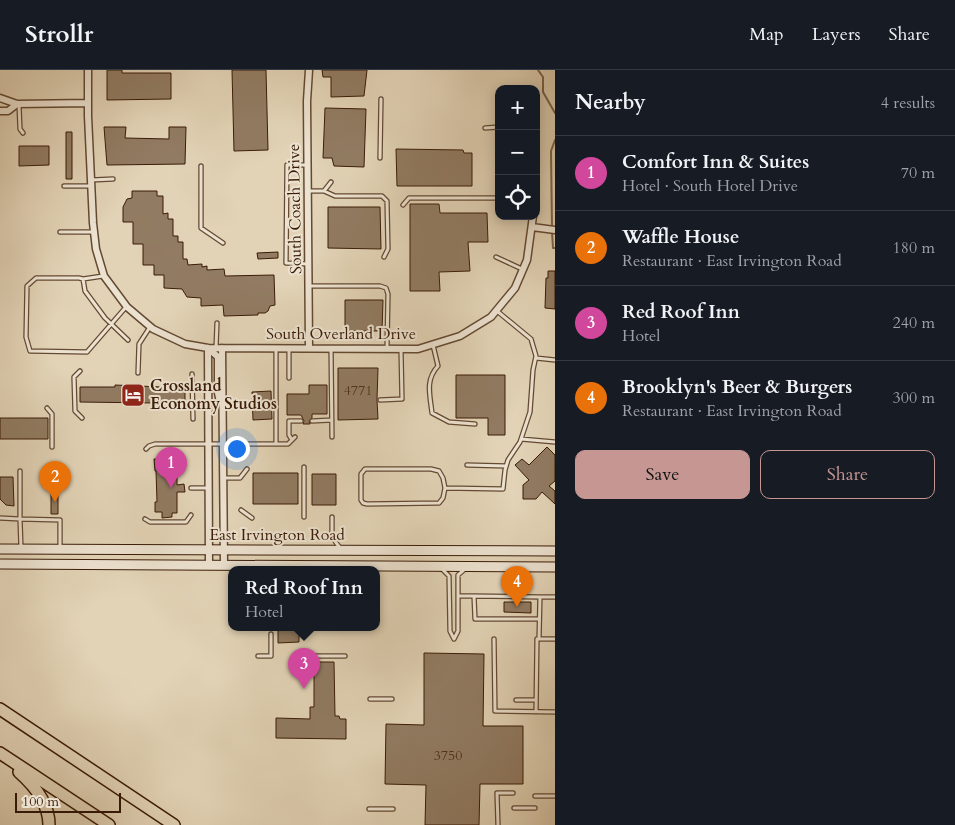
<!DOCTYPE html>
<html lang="en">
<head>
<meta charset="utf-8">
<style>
	body { margin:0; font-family:Cardo,serif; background:#242831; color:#f1f3f6 }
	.controls { position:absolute; right:15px; top:15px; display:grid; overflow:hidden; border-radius:10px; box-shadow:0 2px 12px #0003 }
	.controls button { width:45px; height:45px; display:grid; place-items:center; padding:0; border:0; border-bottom:1px solid #363941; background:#171b24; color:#f1f3f6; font:25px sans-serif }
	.scale { position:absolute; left:15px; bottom:12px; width:106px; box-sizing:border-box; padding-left:5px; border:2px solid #3a1b07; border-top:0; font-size:14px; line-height:18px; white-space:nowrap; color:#3a1b07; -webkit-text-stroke:4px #ece2d0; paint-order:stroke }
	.you { position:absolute; left:236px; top:378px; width:18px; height:18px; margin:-12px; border:4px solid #fff; border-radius:50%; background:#1a73e8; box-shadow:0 0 0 8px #1a73e833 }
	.badge { display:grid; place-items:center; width:32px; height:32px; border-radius:50%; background:#c59692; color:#fff; font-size:16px; font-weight:700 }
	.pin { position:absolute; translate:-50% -41px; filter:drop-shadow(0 1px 2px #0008) }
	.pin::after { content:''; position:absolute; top:26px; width:18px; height:15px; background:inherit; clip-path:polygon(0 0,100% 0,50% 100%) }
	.popup { position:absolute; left:228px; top:496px; width:152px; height:65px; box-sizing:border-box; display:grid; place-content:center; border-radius:10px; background:#171b24; filter:drop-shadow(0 1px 4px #0005); font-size:16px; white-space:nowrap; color:#9ea1a6 }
	.popup b { font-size:19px; color:#f1f3f6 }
	.popup::after { content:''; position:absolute; left:50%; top:100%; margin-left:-10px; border:10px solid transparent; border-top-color:#171b24 }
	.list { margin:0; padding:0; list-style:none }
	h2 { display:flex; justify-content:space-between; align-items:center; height:65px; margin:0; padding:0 20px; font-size:21px }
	h2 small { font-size:16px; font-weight:400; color:#9ea1a6 }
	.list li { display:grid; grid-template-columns:32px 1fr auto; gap:15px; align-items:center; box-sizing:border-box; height:75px; padding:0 20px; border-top:1px solid #363941 }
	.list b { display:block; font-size:19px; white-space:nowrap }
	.list p { margin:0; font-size:16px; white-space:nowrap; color:#9ea1a6 }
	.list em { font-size:16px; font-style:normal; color:#9ea1a6 }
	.actions { display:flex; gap:10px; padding:15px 20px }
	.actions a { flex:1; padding:11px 0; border:1px solid #c59692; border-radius:10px; text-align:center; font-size:18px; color:#c59692 }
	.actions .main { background:#c59692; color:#111 }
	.icon { flex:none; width:28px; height:28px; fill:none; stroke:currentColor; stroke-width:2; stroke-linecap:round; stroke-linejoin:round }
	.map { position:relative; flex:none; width:555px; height:755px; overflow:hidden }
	header { display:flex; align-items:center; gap:30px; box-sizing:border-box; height:70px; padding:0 25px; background:#171b24; border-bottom:1px solid #363941 }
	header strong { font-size:24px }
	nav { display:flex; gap:28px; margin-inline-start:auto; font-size:18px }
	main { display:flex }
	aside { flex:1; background:#171b24 }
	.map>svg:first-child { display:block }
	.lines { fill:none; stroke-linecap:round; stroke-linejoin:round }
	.stream { stroke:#7d644c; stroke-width:2 }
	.building { fill:#917b62; stroke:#3a1b07 }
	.service-casing { stroke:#644933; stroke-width:5.5 }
	.minor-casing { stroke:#644933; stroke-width:9 }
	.secondary-casing { stroke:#3a1b07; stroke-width:11 }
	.motorway-casing { stroke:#3a1b07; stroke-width:14 }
	.service { stroke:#ece2d0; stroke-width:3 }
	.minor { stroke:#ece2d0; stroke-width:6 }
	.secondary { stroke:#ece2d0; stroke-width:9 }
	.motorway { stroke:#e2d3b6; stroke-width:11 }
	.labels { text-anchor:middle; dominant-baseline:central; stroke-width:4; stroke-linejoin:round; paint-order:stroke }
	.number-label { font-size:14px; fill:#50331e }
	.street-label { font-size:16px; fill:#3a1b07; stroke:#ece2d0 }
	.poi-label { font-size:16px; font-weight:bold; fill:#3a1b07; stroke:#ece2d0; text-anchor:start }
</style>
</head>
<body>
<header>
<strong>Strollr</strong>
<nav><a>Map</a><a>Layers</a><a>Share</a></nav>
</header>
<main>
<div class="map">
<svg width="555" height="755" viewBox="0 0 555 755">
	<rect width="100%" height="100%" fill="#e2d3b6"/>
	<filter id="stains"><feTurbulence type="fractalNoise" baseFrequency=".004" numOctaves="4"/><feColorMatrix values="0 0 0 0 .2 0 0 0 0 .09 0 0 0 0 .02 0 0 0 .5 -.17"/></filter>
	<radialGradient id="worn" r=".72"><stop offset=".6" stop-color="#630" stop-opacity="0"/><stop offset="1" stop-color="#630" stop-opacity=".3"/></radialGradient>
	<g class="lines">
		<path class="stream" d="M538,0L543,7V22L555,43
			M552,157L551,81L555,70
			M552,162L553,178H555"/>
	</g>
	<path class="building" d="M107,0H122V3H171V29L107,30Z
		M232,0H266L268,80L234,81Z
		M322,0H367L364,26L331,27V7H323Z
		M325,38L366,39L364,97L334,96L332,88H323Z
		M104,57H126L125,68L169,69V57H186L185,94L107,95Z
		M66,62H72V109H66Z
		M19,76H49V95L19,96Z
		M396,79L463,80L464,83H472V116H397Z
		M132,121H157V126H163V144L168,143V149H173V166H178V172H183V189H187L188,195L202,194V197L207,196V200L224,199L225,206L274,205L275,235L270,236L268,241L265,243H258V245L224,246L223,235L201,236V228L187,227L182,219L164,218V205H154V195H143V174H133V152H123V137L127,129L132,128Z
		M410,134H439L440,143H487L488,172H468L470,201L439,202L440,221H410Z
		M328,137H380L381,179L328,178Z
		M278,182V188L258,189L257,183Z
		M548,201H555V239L545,238L546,208H548Z
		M345,230H383L382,261H345Z
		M338,298H378L377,330L378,349L338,350Z
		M456,305H505V365H488V348H456Z
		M115,315L185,318V332H154V333L80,332V317H115Z
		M309,315H327V344H312V348L309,351L310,354H303L304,351L301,345H287V324H309Z
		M271,321L272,349L253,350L252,322Z
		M0,348H48V369H0Z
		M547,377L555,385V411L549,416L555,421V434L542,422L536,429H523V415L529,410L515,395L522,389L529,395Z
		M160,384H172V388H177V415L184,414L185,422H177V443H172V447L162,448V442H155V432H157L156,401H155L154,389H160Z
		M253,403H298V434H253Z
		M312,404H336V435H312Z
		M0,407H13L14,436L6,435L0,429Z
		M51,420H58V444H51Z
		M504,532H531V543L504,542Z
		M278,558H299V572L278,573Z
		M424,583L484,584L483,656H523V714H480L479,755H425L426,715L385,714L386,654L424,655Z
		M314,592H334L335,646H339L340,649H346V669L276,668V648L310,649V637H314Z"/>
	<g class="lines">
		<g class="service-casing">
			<path id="service" d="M19,35L20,59L23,63
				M485,58L499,57
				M380,88L381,29
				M307,95H287L286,193L309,194
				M201,96V158L223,173
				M91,110L113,109
				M64,116H91
				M308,121H324L335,126H382L387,131L388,179L384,187
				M324,121L331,112
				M403,135L409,128H499
				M60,162H93
				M496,187L522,199
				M103,206L83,209L85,221L105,248L128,270
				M83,209L79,208H36L27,216L26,267L30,281L87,282L126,237
				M309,216H380L386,218L388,224L387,278
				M433,275L438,296C425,310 430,325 432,343L449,352L475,354
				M216,278L217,253
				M276,278V374
				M289,278V308
				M331,278L332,367
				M536,288L555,290
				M80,301L74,307L75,341L82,348
				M138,303L139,274L150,257
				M192,304L193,349
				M380,330L402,329L401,280
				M47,338L52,344V377
				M312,351L332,350
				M521,369L555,372
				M292,370L289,365V351H301
				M146,379L149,376L155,374H288L295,367
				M467,395L506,396
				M304,397V447
				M20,401V449L60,450V477
				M223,408H240L247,399
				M191,418H208
				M445,418L443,428L439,433L367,434L363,433L361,430V404L365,399H431L439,401L443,408L445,418L503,419L505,400L508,390L520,372L530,342L533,300L536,286L531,269L497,241
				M241,440L252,448
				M332,447V467L340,478
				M0,448L20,449L21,478
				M145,449L150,452H186L191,445
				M442,499L449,506L450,561L454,569L458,561V505L465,499
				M458,526H474
				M539,549H475L474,526L540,527
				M494,569L495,641L555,642
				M539,569L540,527H555
				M258,586H271V564
				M313,586H345
				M370,629H392
				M516,630H536
				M536,642L537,569H555
				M535,726H555
				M514,738H535
				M369,739H393
				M498,755L497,723H513"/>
		</g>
		<g class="minor-casing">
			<path id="minor" d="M88,0V46L93,153L96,179L104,206L127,237L153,259L185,274L208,278L418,279L460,266L491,247L515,218L527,190L533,146
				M309,0L307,31L309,278
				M0,28L17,34L88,33
				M0,41H8L17,34
				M532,157L555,160
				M208,278L209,495
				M208,278L218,287V323L220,332
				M222,278L224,495"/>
		</g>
		<g class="secondary-casing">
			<path id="secondary" d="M0,479L555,481
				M0,494L555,497"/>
		</g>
		<g class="motorway-casing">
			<path id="motorway" d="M0,639L174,755
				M0,683L109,755
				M19,702C35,716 49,733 49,755"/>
		</g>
		<use href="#service" class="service"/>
		<use href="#minor" class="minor"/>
		<use href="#secondary" class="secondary"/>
		<use href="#motorway" class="motorway"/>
	</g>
	<defs>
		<g id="hotel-square" transform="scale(1.25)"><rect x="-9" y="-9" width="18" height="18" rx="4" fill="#8f2418" stroke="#ece2d0"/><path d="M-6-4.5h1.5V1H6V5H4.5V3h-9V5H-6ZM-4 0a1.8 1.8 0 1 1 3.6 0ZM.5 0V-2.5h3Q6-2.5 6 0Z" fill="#fff"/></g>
	</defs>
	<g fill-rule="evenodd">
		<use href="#hotel-square" x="133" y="325"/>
	</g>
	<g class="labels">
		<g class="number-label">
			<text x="358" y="320">4771</text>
			<text x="448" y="685">3750</text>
		</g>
		<g class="street-label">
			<text transform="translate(295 139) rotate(-91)">South Coach Drive</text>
			<text x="341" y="264">South Overland Drive</text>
			<text x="277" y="465">East Irvington Road</text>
		</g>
		<g class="poi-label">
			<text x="150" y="316">Crossland<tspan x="150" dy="18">Economy Studios</tspan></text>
		</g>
	</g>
	<rect width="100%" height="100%" filter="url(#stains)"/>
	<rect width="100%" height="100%" fill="url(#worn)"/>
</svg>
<div class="controls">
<button>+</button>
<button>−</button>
<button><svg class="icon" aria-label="locate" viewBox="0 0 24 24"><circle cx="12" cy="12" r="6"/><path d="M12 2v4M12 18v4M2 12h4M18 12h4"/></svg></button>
</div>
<div class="scale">100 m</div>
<div class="you"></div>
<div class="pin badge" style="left:171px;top:418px;background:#d1479c">1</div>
<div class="pin badge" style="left:55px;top:432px;background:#e8710a">2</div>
<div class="pin badge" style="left:304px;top:619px;background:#d1479c">3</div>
<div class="popup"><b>Red Roof Inn</b>Hotel</div>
<div class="pin badge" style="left:517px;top:537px;background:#e8710a">4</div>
</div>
<aside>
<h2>Nearby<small>4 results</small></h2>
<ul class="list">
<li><span class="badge" style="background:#d1479c">1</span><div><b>Comfort Inn &amp; Suites</b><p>Hotel · South Hotel Drive</p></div><em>70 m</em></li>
<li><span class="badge" style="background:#e8710a">2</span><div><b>Waffle House</b><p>Restaurant · East Irvington Road</p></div><em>180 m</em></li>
<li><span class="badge" style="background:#d1479c">3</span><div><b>Red Roof Inn</b><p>Hotel</p></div><em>240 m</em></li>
<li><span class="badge" style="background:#e8710a">4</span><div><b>Brooklyn's Beer &amp; Burgers</b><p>Restaurant · East Irvington Road</p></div><em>300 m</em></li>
</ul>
<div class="actions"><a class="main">Save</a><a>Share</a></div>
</aside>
</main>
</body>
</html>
